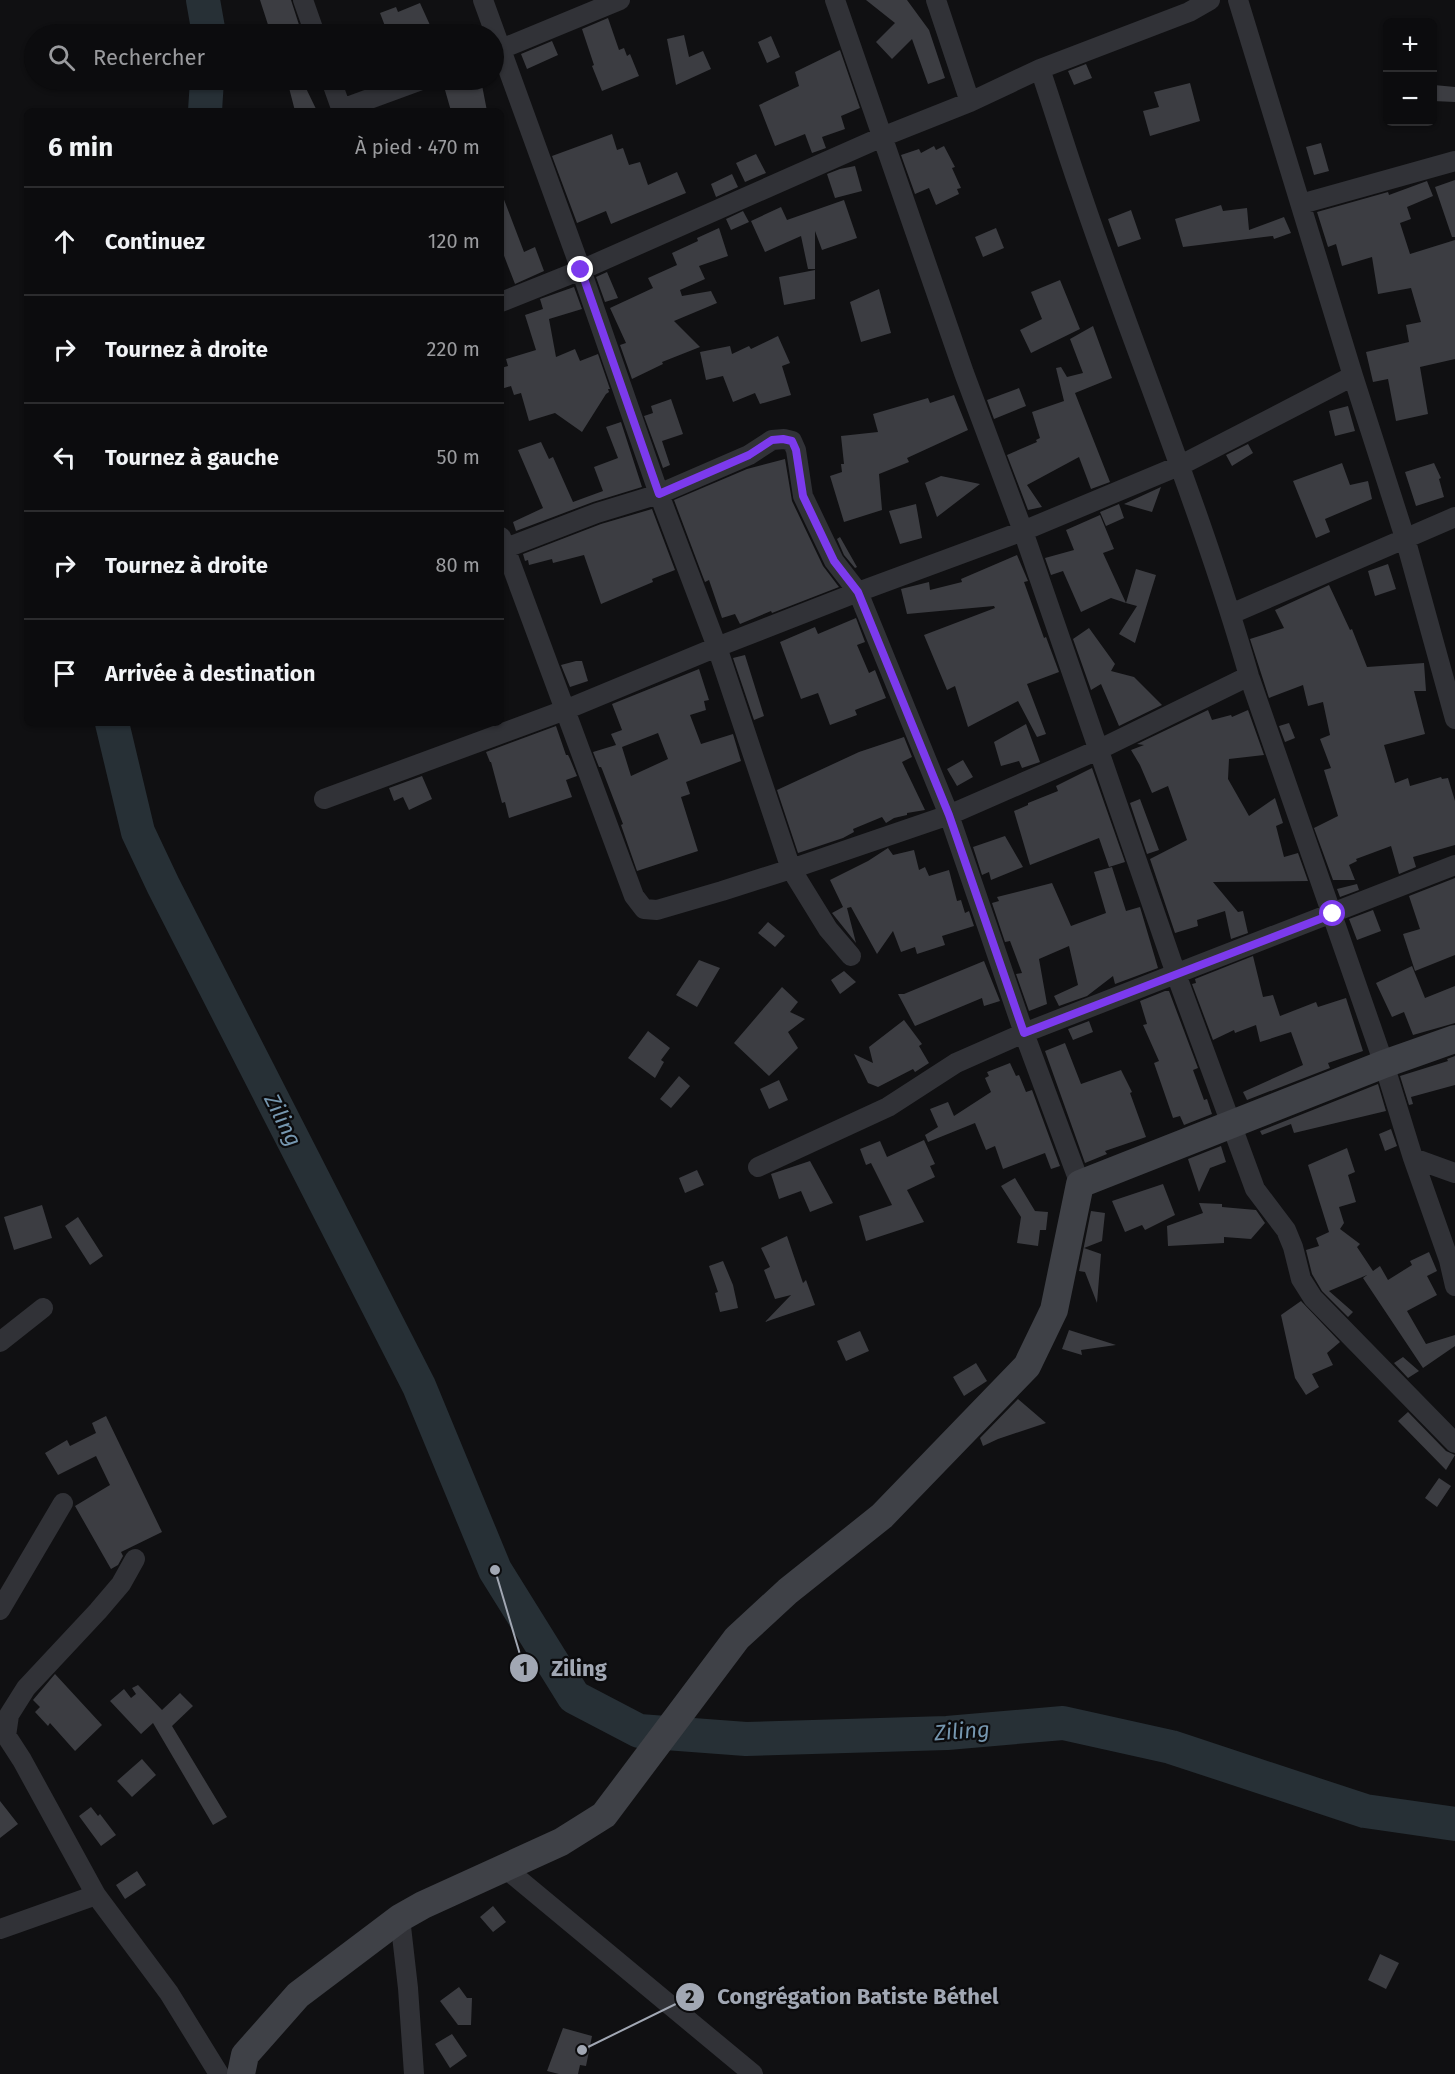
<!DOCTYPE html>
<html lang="fr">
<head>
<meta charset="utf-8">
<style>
	body { margin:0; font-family:"Fira Sans",sans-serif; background:#151517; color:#f1f3f6 }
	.controls { position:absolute; right:18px; top:18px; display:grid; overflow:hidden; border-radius:9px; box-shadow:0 2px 4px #0004 }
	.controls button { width:54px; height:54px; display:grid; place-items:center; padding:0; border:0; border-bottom:2px solid #2c2c2e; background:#0c0c0e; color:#f1f3f6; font:30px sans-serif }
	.stop { position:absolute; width:18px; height:18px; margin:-14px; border:4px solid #7c3aed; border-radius:50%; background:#fff }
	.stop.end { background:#7c3aed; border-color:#fff; box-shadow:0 2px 6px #0008 }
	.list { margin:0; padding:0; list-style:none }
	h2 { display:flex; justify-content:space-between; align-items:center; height:78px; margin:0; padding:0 24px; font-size:26px }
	h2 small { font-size:20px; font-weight:400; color:#9a9b9e }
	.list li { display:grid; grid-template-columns:39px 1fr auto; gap:18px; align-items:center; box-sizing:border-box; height:108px; padding:0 24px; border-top:2px solid #2c2c2e }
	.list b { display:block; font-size:22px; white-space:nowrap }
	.list em { font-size:20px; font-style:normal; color:#9a9b9e }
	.icon { flex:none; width:33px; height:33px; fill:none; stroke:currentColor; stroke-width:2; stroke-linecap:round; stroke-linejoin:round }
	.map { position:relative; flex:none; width:1455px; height:2074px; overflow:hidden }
	.search { position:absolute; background:#0c0c0e; box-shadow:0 2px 4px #0004; left:24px; top:24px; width:480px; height:66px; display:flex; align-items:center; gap:15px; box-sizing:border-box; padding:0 21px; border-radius:33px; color:#9a9b9e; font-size:22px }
	.panel { position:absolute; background:#0c0c0e; box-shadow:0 2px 4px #0004; left:24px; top:108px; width:480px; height:618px; border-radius:9px }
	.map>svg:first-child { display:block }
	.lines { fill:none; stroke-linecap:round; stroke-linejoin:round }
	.river { stroke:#273036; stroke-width:34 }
	.building { fill:#3c3d42; fill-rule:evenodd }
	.street { stroke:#313237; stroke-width:20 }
	.secondary { stroke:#3f4147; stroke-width:28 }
	.route { stroke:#7c3aed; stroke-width:8 }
	.labels { text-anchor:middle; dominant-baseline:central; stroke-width:4.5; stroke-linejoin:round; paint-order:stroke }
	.water-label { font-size:22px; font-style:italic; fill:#7697b0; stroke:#0b0b0d }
	.leader { fill:none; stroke:#a1a7b3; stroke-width:2 }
	.callout-dot { fill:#a1a7b3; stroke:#0b0b0d; stroke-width:2 }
	.mark-label { font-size:18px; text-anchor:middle; font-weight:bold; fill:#111 }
	.callout-label { font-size:22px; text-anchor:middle; font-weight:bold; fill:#a1a7b3; stroke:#0b0b0d; stroke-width:4.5; stroke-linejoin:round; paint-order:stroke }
</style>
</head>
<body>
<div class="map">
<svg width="1455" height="2074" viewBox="0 0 1455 2074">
	<rect width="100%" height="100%" fill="#101012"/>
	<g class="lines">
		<path class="river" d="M203,0L209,34
			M205,111L207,80
			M112,723L138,832L163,885L419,1386L495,1570L574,1697L639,1731L746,1739L947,1733L1063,1723L1171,1747L1365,1811L1455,1824"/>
	</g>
	<path class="building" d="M260,0H291L302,34H271Z
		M866,0H907L929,30L945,78L928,84L912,39L892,59L876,42L895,23Z
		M420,3L434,34H388L380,13L396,7L398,12Z
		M608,18L619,50L624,48L627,56L630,54L639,76L602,91L592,66L594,65L582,29Z
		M684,35L689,57L703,51L711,69L676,85L667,39Z
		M771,36L780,57L767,63L758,42Z
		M552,41L558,55L527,69L521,54Z
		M840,50L860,108L841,116L845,129L822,137L826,148L812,153L805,134L775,146L759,105L799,86L795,72Z
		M1086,64L1092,78L1074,85L1068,71Z
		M287,80H302L317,111H295Z
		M453,80H481L487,111H451L443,83Z
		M1190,83L1200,121L1150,136L1143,111L1159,107L1154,92Z
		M1434,85L1455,87V102L1433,101Z
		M612,134L617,150L623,148L629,165L640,162L648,185L677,172L686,193L611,224L606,211L577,223L552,156Z
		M1321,143L1329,171L1314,175L1306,147Z
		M934,146L936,150L944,146L955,167L952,168L961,188L957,189L959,194L936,205L929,188L915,194L901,155L919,149L921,153Z
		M756,154L766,173L745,182L736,163Z
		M855,166L862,191L835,198L827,174L840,169Z
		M732,174L738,187L716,197L711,184Z
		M1455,180V237H1452L1435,187Z
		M1427,181L1433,196L1407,207L1411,219L1400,223L1410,254L1455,240V359L1420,367L1428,414L1396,421L1388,379L1373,382L1366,352L1409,342L1406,325L1421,322L1411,288L1378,294L1372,257L1342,266L1336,244L1328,247L1317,212L1388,192L1389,195Z
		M501,197H503L524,252L535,247L544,271L515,284L501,248Z
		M844,200L857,238L822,250L815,231V269H808L801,236L765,252L751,221L781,207L787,220Z
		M1221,205L1223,211L1247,208L1249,230L1284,217L1291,233L1274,239L1273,236L1183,247L1175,219Z
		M1131,210L1141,239L1118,247L1108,219Z
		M743,211L749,222L731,230L726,219Z
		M719,228L728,256L699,266L705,279L680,290L682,296L711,291L717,303L674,321L700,347L662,362L663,364L632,379L620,345L626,343L610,308L653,288L648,278L677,265L672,253L698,241L697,238Z
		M996,228L1004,248L983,257L975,237Z
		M815,270V299L784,305L779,277Z
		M607,272L618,298L605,302L596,277Z
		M1060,280L1080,329L1031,353L1020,330L1042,319L1031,292Z
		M574,287L582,309L549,319L556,357L575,349L580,361L598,354L610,389H608L609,392L606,394L582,432L555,413L529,421L521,393L514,395L511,386L501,389V368L508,366L506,359L536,350L525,315L543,309L540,299Z
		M879,289L891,333L861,342L850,302Z
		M1093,326L1112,378L1075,393L1110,482L1091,489L1079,457L1027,485L1042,507L1028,510L1007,455L1037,442L1036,440L1040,438L1032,412L1064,401L1056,368L1061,367L1067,377L1083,373L1070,339Z
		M778,336L790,363L782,366L791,395L760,404L755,393L733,402L723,376L706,380L700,352L730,346L732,354L749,346L751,349Z
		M1019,388L1026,406L994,419L987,400Z
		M954,395L968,430L907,458L909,462L879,474L882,510L844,522L830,476L842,472L841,464H844L841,436L878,432L873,414L928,398L930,403Z
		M671,399L683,434L662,441L670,465L663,468L644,416L653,413L651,406Z
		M1348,406L1355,431L1335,436L1329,411Z
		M621,422L642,487L593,502L516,531L513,522L543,508L518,450L541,442L549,459L553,457L573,502L603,491L594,467L618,458L606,427Z
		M1248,444L1253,453L1232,466L1226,455Z
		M785,459L792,501L823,566L839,587L772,613L771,611L740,624L735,614L722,618L709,580L705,582L703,577L674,500L747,469Z
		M1342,463L1350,485L1368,481L1372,499L1325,519L1330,532L1316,538L1293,481Z
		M1434,463L1441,478L1439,479L1444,497L1416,506L1405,472Z
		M941,476L980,484L937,517L925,483Z
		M1161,487L1152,512L1124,504Z
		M916,504L922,538L900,544L889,511Z
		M1119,504L1124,518L1106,526L1100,512Z
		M652,509L675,570L652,579L653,582L601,604L584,555L553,563L552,559L529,565L528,560L525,561L523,554L601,524Z
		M1100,515L1114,549L1103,553L1126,603L1111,598L1081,612L1063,571L1051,575L1045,558L1074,550L1066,530Z
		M840,537L857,567L855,568L844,555L837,539Z
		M1017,555L1028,581L1024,582L1044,638L1046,637L1059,672L1027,684L1046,734L1037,737L1018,701L968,727L955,686L947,690L924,635L995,608L994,606L907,614L901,589L929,582L930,590L962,582L961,579Z
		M1388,564L1396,589L1375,596L1368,571Z
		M1136,569L1156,575L1135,643L1119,634L1137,606L1126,603Z
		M1329,585L1350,630L1352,629L1367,667L1424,663L1426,691H1414L1425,734L1384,745L1395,783L1408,778L1410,786L1441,777L1442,779L1448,778L1455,801V845L1413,857L1416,867L1399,874L1391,846L1356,859L1357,861L1349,865L1355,880H1333L1314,828L1338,816L1324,770L1331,768L1320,739L1330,735L1323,702L1308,706L1303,685L1269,698L1250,639L1284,628L1275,610Z
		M856,618L865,642L857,645L869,673L875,670L886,698L855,710L857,715L830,725L818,693L801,699L780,642L815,627L818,634Z
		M1089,628L1115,664L1111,671L1134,677L1162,705L1119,726L1101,684L1091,690L1090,687L1073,639Z
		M745,655L764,716L754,720L733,658Z
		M576,661H582L588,681L570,687L561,665Z
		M699,669L709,700L704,701L706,710L690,715L701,744L733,734L741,761L686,782L690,794L681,797L698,851L637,871L621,825L623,824L602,769L601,767H599L593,752L616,745L611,734L622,730L612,704ZM658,733L668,759L631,776L622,747Z
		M1208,710L1212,720L1231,715L1232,717L1248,710L1264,755L1229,759L1228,779L1249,816L1275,798L1283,823L1276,826L1284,857L1298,853L1308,881L1213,882L1238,912L1243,911L1248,933L1231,939L1225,911L1197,920L1198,926L1175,933L1150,859L1187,840L1168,786L1152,793L1140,765L1131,750L1144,745L1137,744Z
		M1289,723L1295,738L1285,742L1279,726Z
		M1026,724L1040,762L1022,768L1019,761L1001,766L994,742Z
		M556,726L566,755H568L570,759L577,776L566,780L572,797L509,818L505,802L502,803L491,762H490L486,752Z
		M904,737L912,757L902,762L925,810L907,813V815L894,818L886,823L882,817L853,829L854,832L843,838L798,853L777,790L859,752Z
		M963,760L973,777L957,786L947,769Z
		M1092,768L1125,862L1109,867L1099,838L1030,865L1014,811L1028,805V803L1058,791L1056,786Z
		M422,776L432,799L409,810L403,797L394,801L389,788Z
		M1140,799L1159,850L1147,854L1130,803Z
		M1005,836L1023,867L991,880L989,872L982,875L973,847Z
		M888,848L893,855L914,850L919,870L925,867L929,876L949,870L957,901L961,900L965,913L969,911L974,926L942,936L945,945L917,954L915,947L901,952L893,931L877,954L851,907L847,908L856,943L832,913L843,907L830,880L868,861Z
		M1112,867L1126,911L1140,907L1158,968L1115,984L1113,976L1087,996L1059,1006L1054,996L1078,985L1069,946L1039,959L1047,1004L1029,1011L1016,974L1022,973L1010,941L1005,942L992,903L999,901L997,897L1052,883L1071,926L1106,913L1094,872Z
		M1455,878V955L1415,971L1403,934L1420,929L1409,896Z
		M1357,884L1359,890L1340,897L1337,889Z
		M1373,910L1381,931L1357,940L1349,919Z
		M768,922L785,936L775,947L758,933Z
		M1253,956L1263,997L1273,995L1280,1016L1316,1002L1318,1007L1346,998L1363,1051L1328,1063L1330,1068L1247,1100L1243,1092L1303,1065L1291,1032L1260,1042L1256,1025L1235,1033L1234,1030L1213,1040L1192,984L1196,983L1195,979Z
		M699,960L720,968L697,1007L676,995Z
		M984,961L1000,1001L984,1006L982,998L915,1026L898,994H904Z
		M1412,966L1425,998L1455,986V1023L1413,1035L1404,1012L1392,1017L1376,983Z
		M844,971L856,982L840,994L831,980Z
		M782,987L798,1002L790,1012L805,1019L788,1032L798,1048L769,1076L734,1043Z
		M1165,991H1169L1198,1068L1193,1070L1204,1100L1207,1099L1212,1114L1184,1125L1180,1116L1173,1118L1154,1063L1159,1061L1143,1025L1147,1024L1140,1001Z
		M904,1020L922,1044L919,1046L929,1063L915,1072L913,1069L878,1087L868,1083L854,1054L873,1063L869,1047Z
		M1089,1021L1093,1032L1073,1040L1068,1029Z
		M648,1031L670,1048L661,1060L664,1062L655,1078L628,1058Z
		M1065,1043L1081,1084L1121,1070L1132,1092L1130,1093L1146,1137L1105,1151L1107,1154L1085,1163L1045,1051Z
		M1455,1056V1085L1411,1097L1413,1104L1409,1105L1400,1076L1448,1061L1447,1059Z
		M1010,1063L1016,1076L1019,1075L1026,1092L1032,1090L1060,1166L1051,1169L1045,1153L1003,1169L995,1146L986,1150L975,1123L928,1142L925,1135L938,1127L930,1109L948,1102L954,1116L991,1092L985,1078L989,1076L987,1072Z
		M679,1076L690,1086L671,1108L660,1099Z
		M779,1080L788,1100L769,1109L760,1089Z
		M1378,1084L1386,1111L1294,1133L1291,1124L1262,1135L1260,1131Z
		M1391,1129L1397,1146L1385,1151L1379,1134Z
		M924,1140L935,1164L930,1166L935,1177L907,1190L924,1222L866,1241L859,1216L892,1205L871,1163L866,1165L860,1149L880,1141L887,1157Z
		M1221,1146L1226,1162L1210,1168L1199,1192L1188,1159Z
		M1347,1148L1355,1172L1348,1175L1356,1202L1339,1207L1344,1223L1340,1229L1360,1244L1357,1247L1373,1271L1380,1266L1388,1280L1412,1265L1410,1261L1429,1252L1437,1271L1427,1276L1437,1295L1407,1311L1426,1344L1455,1335V1346L1423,1368L1363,1278L1367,1275L1329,1291L1353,1312L1348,1317L1322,1291L1312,1274L1306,1250L1319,1246L1316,1238L1329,1232L1308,1165Z
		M810,1161L833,1203L810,1212L801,1191L779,1199L771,1174Z
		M697,1170L704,1185L685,1193L679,1178Z
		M1015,1178L1035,1211L1048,1212L1046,1230H1040L1038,1246L1017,1243L1021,1217L1001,1186Z
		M1163,1184L1175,1215L1145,1230L1142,1225L1125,1232L1112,1201Z
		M1199,1203L1222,1204V1207L1256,1210L1265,1223L1251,1239L1224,1237V1243L1168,1246L1167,1226L1203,1213Z
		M42,1205L52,1238L14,1250L4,1217Z
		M1091,1211L1105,1213L1102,1241L1084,1248L1101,1254L1097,1303L1085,1272L1079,1271Z
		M78,1217L103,1256L90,1265L65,1226Z
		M787,1236L803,1283L806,1280L815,1305L765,1322L791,1295L775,1299L764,1270L770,1267L761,1248Z
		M723,1261L733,1285L738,1308L720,1312L715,1293L718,1292L709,1266Z
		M1301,1301L1340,1342L1327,1353L1333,1365L1312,1374L1319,1387L1306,1395L1295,1378L1281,1315Z
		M1069,1330L1116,1345L1081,1350L1082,1355L1062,1349Z
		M860,1331L869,1351L846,1361L837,1341Z
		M1403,1357L1419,1371L1408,1378L1394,1363Z
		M976,1363L987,1381L964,1396L953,1377Z
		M1018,1399L1046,1423L998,1439L983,1446L980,1438Z
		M1408,1412L1446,1451L1455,1455L1446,1470L1398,1421Z
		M106,1416L162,1532L121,1552L123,1556L118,1565L111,1569L75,1506L110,1485L96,1456L58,1475L45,1453L67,1440L70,1446L96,1433L92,1423Z
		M1439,1478L1451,1486L1437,1507L1425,1498Z
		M55,1674L102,1725L75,1751L50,1723L48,1726L35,1712L40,1707L33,1700Z
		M138,1685L162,1710L180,1693L193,1706L172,1726L227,1817L213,1825L153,1723L141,1734L110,1701L124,1689L131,1698L136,1694L132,1688Z
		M142,1759L156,1775L132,1797L117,1781Z
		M0,1801L18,1824L0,1838Z
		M91,1807L98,1816L100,1814L116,1835L101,1846L79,1816Z
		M137,1871L146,1885L125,1899L116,1885Z
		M493,1906L506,1922L493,1932L480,1917Z
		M1380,1954L1399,1963L1386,1989L1368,1980Z
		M459,1987L467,1998H472L471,2025H458L440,2001Z
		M563,2028L592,2036L586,2066L580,2065L578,2074H559L547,2071Z
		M452,2034L467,2056L450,2068L435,2044Z"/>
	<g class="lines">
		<path class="street" d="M303,0L315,34
			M483,0L581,270L659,494L717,647L791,869L828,929L851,956
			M835,0L964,373L1023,531L1176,974L1255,1189L1286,1230L1293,1247L1301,1279L1313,1298L1455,1443
			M936,0L970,102
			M1238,0L1353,376L1405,538L1455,719
			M494,52L620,0
			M1040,69C1054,110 1066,150 1080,190C1135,353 1202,511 1249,676L1384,1064L1413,1158L1449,1260L1455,1286
			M331,80L342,111
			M342,109L421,80
			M1301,204L1455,161
			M501,302L581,270L882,137L970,102L1040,69L1189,12L1210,0
			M501,537L634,896L644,909L657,910L722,891L791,869L949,815L1098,750L1249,676
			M501,550L597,513L659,494L749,455L772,440L784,439L792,441L796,450L803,496L834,561L858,592L949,815L1024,1033L1080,1184
			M1231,614L1455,517
			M324,799L565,710L717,647L858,592L1023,531L1181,465L1353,376
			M1413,1158L1455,1173
			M758,1167L888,1107L956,1063L1024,1033L1455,865
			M0,1342L43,1308
			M0,1610L63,1503
			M0,1726L22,1760L96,1895L169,1993L219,2074
			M6,1736L9,1715L26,1688L98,1611L121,1584L135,1559
			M505,1868L753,2074
			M400,1918L408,1988L414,2074
			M0,1929L96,1895"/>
		<path class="secondary" d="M241,2074L245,2055L298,1995L400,1918L423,1905L561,1842L604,1815L737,1638L788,1591L882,1516L1027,1366L1054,1310L1080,1184L1384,1064L1455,1039"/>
	</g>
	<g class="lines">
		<path class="route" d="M581,270L659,494L749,455L772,440L783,439L792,441L796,450L803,496L834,561L858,592L949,815L1024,1033L1333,914"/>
	</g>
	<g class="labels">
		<g class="water-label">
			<text transform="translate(283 1120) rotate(63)">Ziling</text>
			<text transform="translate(962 1731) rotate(-4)">Ziling</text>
		</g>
	</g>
	<path class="leader" d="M495 1570L524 1668M582 2050L690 1997"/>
	<g class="callout-dot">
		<circle cx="495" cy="1570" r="6"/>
		<circle cx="582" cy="2050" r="6"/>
		<circle cx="524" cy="1668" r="15"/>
		<circle cx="690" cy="1997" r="15"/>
	</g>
	<g class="mark-label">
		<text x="524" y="1675">1</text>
		<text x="690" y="2003">2</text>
	</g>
	<g class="callout-label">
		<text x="579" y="1676">Ziling</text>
		<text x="858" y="2004">Congrégation Batiste Béthel</text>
	</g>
</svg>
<div class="controls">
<button>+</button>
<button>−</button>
</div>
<div class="stop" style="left:1333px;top:914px"></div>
<div class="stop end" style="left:581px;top:270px"></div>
<div class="search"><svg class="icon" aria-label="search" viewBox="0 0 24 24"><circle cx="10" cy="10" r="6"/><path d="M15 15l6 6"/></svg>Rechercher</div>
<section class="panel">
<h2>6 min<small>À pied · 470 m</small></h2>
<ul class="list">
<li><svg class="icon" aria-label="ahead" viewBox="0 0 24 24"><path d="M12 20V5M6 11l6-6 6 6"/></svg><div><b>Continuez</b></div><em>120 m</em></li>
<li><svg class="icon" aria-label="right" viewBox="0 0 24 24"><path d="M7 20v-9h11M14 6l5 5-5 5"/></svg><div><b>Tournez à droite</b></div><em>220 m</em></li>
<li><svg class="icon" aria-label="left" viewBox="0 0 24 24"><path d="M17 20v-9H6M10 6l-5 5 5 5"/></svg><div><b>Tournez à gauche</b></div><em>50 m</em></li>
<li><svg class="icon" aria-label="right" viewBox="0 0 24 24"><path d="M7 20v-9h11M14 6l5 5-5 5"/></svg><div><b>Tournez à droite</b></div><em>80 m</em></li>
<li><svg class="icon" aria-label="arrive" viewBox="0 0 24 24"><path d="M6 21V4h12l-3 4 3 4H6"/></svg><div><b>Arrivée à destination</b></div></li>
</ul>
</section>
</div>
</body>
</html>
